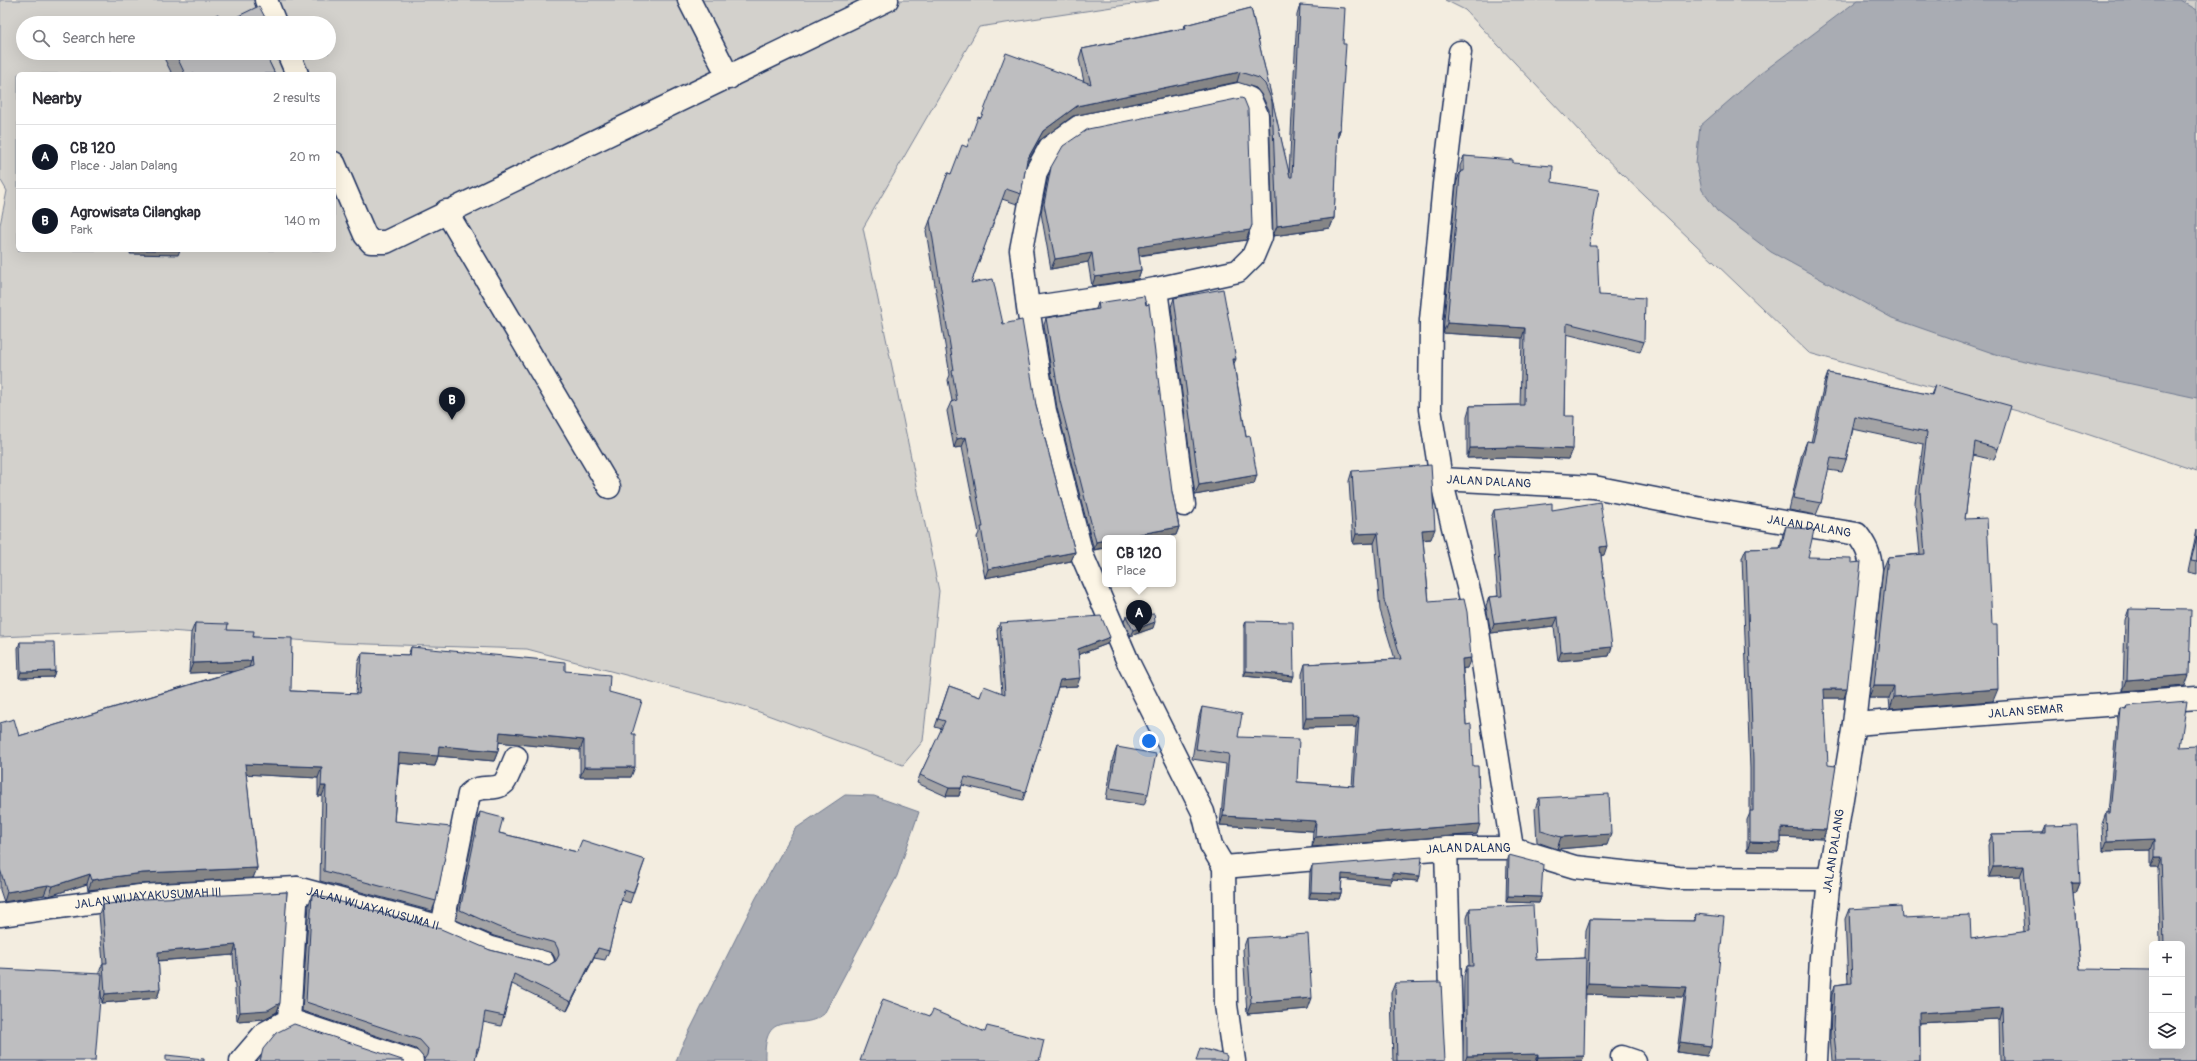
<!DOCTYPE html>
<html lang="en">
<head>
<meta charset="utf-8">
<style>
	body { margin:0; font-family:Pangolin,sans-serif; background:#f2f2f3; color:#2b2b33 }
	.controls { position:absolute; right:12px; bottom:12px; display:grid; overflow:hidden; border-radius:6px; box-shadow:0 4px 16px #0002 }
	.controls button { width:36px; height:36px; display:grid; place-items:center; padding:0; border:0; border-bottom:1px solid #e1e1e2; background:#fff; color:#2b2b33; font:20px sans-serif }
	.you { position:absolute; left:1149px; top:741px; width:14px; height:14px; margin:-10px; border:3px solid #fff; border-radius:50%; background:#1a73e8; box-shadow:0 0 0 6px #1a73e833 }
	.badge { display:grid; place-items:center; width:26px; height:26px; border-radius:50%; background:#111827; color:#fff; font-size:13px; font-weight:700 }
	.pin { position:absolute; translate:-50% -33px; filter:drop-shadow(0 1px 2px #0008) }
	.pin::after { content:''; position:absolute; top:21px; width:14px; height:12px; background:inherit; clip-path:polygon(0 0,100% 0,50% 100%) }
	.popup { position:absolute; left:1102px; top:535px; width:74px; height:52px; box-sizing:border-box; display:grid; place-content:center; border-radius:6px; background:#fff; filter:drop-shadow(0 1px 3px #0005); font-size:13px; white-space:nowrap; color:#7c7c81 }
	.popup b { font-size:15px; color:#2b2b33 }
	.popup::after { content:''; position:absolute; left:50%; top:100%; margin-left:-8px; border:8px solid transparent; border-top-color:#fff }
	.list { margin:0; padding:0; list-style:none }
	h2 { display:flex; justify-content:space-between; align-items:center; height:52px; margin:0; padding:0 16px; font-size:17px }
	h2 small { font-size:13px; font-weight:400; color:#7c7c81 }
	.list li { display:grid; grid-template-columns:26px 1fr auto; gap:12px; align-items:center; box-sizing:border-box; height:64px; padding:0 16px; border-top:1px solid #e1e1e2 }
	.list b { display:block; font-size:15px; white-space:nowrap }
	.list p { margin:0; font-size:13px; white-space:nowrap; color:#7c7c81 }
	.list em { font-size:13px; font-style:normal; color:#7c7c81 }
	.icon { flex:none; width:22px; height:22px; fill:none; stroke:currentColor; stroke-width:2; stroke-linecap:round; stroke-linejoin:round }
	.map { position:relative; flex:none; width:2197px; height:1061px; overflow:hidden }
	.search { position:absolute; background:#fff; box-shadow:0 4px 16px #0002; left:16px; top:16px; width:320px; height:44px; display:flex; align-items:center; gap:10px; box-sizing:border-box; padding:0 14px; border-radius:22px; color:#7c7c81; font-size:15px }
	.panel { position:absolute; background:#fff; box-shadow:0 4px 16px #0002; left:16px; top:72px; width:320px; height:180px; border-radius:6px }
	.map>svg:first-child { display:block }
	.green { fill:#d3d1cc; stroke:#778095; fill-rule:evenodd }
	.water { fill:#a9acb3; stroke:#707a91 }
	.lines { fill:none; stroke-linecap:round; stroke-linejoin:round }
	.minor-casing { stroke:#1b2f5e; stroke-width:25 }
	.minor { stroke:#fcf5e5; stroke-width:22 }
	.wall { fill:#a3a3a5; stroke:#1b2f5e }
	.shaded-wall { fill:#858586; stroke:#1b2f5e }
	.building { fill:#bebec0; stroke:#1b2f5e }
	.labels { text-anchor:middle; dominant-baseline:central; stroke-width:3; stroke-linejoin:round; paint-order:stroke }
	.street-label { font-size:12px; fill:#1b2f5e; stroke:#fcf5e5 }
</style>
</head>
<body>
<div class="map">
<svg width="2197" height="1061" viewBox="0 0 2197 1061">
	<rect width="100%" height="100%" fill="#f3ede0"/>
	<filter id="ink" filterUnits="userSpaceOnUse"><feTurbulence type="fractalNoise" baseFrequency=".025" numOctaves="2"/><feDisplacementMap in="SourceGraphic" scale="8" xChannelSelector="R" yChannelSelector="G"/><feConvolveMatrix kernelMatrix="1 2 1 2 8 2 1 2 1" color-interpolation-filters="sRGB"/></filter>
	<g filter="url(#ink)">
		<path class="green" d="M0,0H1159L979,27L863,228L939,591L923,741L903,765L743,706L527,649L337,643L155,630L0,637V225L7,191L0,179ZM23,23H329V53H23ZM18,74H334V250H18Z
			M1445,0H2197V471L2021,412L1809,353L1599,152L1465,10Z"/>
		<path class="water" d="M1858,0H2180L2197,10V398L2001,356L1892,318L1771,252L1717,211L1702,190L1696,163L1700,126L1760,74Z
			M845,795L874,796L919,812L897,876L824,1014C798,1035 763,1003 765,1061H676L681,1048L756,898L795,829Z"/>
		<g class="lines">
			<g class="minor-casing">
				<g id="minor">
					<path d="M266,0L275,23"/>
					<path d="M689,0L729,78"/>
					<path d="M288,53L297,74"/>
					<path d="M334,163L365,235L371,242H386L887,0"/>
					<path d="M446,211L609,487"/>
					<path d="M1156,289L1184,505"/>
					<path d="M1028,308L1156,289L1238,271L1253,256L1261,237L1257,115L1250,99L1239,94L1080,126L1050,147L1036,172L1021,250L1028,308L1045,411L1082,555L1129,664L1203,812L1211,845L1224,867L1226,1005L1234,1061"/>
					<path d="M1441,479L1430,409L1431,320L1444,184L1460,52"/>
					<path id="s1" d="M1854,724L2197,698"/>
					<path d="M1446,848L1452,1061"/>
					<path id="s2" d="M1512,848L1476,619L1441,479L1594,487L1706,509L1857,534C1866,546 1870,554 1871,569L1854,724L1829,879L1821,957L1816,1061"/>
					<path id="s3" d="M1224,867L1446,848H1512L1575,867L1679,878L1829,879"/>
					<path id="s4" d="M0,915L140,896L297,888"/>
					<path d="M442,927L490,948L543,962"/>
					<path d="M289,1020L412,1061"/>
					<path d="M1622,1057L1634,1061"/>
					<path id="s5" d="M241,1061L265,1033L289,1020L297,888L442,927L469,794C480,783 495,792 504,783C509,776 512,765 516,757"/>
				</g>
			</g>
			<use href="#minor" class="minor"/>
		</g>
		<path class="wall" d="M1300,5L1343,44L1340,130L1337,138L1334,218L1330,228L1273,236L1269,110L1261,94L1256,88L1237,82L1073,116L1039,141L1026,165L1021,194L1017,204L1002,199L971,283L1003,324L1036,405L1075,552L1071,561L985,578L977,537L979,533L962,447L954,448L947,411L951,402L952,401L948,380L950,375L926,231L948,173L951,174L967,147L981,118L1084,82L1079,59L1082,49L1184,28L1185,25L1251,8L1289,174L1297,15Z
			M163,53H271L270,54L266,56L275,74H172L162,54Z
			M1464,156L1513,163L1552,182L1589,246L1599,295L1644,342L1640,352L1566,334L1565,416L1573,449L1569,459L1510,457L1467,458V416L1470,406L1520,405L1522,338L1443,333L1456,185L1457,181L1460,172V166Z
			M1051,167L1246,240L1139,256L1141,270L1138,279L1092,286L1088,262L1051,269L1041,213L1048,176Z
			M1174,298L1234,364L1254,484L1195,495L1171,307Z
			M1098,303L1172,492L1179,527L1176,535L1094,550L1057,408L1044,325L1046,318L1096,309Z
			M1828,373L1931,395L1935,385L1998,449L1994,460L1973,455L1965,519L1993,701L1890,709L1889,698H1869L1883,569L1888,557L1920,554L1915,503L1923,444L1853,429L1846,460L1842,472L1828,470L1821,503L1816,515L1789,510L1802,453L1807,441L1811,442L1824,384Z
			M1352,471L1431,539L1423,540L1429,602L1467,668H1463L1466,725L1477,834L1312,847L1313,831L1220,825L1226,764L1192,759L1199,717L1202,707L1238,737L1297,782L1352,786L1356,727L1303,728L1302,674L1305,664L1395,659L1380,610L1374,543L1353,544L1349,481Z
			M1494,510H1552L1604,555H1601L1609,656L1558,661L1554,626L1491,633L1486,606L1489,597L1498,596L1491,518Z
			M1786,526L1808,557L1844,698H1824L1826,830L1823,839L1781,837V843L1778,852L1747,851V820L1750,813V769L1742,558L1746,549L1780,548L1783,534Z
			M2197,529V574L2188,572Z
			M2129,609L2185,686L2123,691L2125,620Z
			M1126,616L1153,628L1130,636L1124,622Z
			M1246,621L1292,681L1244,676V627Z
			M195,623L227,630L253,637L291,691L356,694L358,663L362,653L408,655L411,647L565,671L609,692L632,734L631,777H580V750L499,742L498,751L494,761L438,756L435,766L399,763L394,821L436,901L432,911L320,881L322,796H318V778L246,774L257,868L253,878L139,884L88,890L87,884L49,896L44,895L4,902L0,890V723L19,736L235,671L189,673L191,633Z
			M1000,623L1107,644L1078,655L1077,686L1058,687L1023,800L962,785L959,796H946L917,783L920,775L942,729L935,727L949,686L980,697L1002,693L997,630Z
			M20,642L55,671L53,677L19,678L18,648Z
			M2127,706L2180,747L2197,1061H2000L1999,1019L1920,1023V1061H1832L1830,1036L1832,995L1835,985L1848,983L1845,919L1849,909L1902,918L1971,939L2024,932L2020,876L1989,877L1988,845L1992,834L2043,833L2046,826L2080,883L2076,893H2073L2080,969L2152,1046L2182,944H2160L2158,867H2151V850L2103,851L2102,824L2106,813H2108L2117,719L2120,708L2125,709Z
			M1117,747L1148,794L1144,805L1106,799L1113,758Z
			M1539,798L1607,845L1557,849L1537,842L1535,809Z
			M480,812L499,833L577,852L645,860L630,903L621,900L609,951L605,960L594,958L567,1011L512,984L504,1016L501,1026L483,1022L479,1048L476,1056L424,1060V1058L416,1049L302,1011L309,904L312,894L490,950L549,965L555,961V958L552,953L494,936L456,920L476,821Z
			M1509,855L1541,897L1539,903L1506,902L1507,861Z
			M1312,866L1420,876L1418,881L1392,879L1390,884L1342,879L1341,893L1339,899L1309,898L1310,872Z
			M287,892L277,1012L264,1019L237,1021L233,955L158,961L160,989L157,998L102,1003L99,972L103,963L99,914L102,905Z
			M1470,908L1536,960L1585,958L1586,930L1590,919L1693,921L1696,914L1707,1056L1677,1052L1684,997L1586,994L1582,1061H1463L1464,976L1467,966H1469L1467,918Z
			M1247,938L1308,1009L1247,1014L1243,949Z
			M1395,983L1445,1061H1393L1391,993Z"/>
		<path class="shaded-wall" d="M259,53H271L270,54L256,61Z
			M1240,72L1237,82L1073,116L1039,141L1024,169L1027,160L1043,131L1077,106Z
			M1338,130H1340L1337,140Z
			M1334,218L1330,228L1273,236L1277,226Z
			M1252,225L1246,240L1135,256L1138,247Z
			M131,250H180L178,255L130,254Z
			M1092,253L1088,262L1051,269L1055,259Z
			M1141,270L1138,279L1092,286L1095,277Z
			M1447,323L1525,328L1522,338L1443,333Z
			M1233,359H1236L1232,368Z
			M966,437L962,447L954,448L957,439Z
			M1514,447L1573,449L1569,459L1510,457L1467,458L1470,448Z
			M1257,475L1254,484L1195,495L1199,485Z
			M1179,527L1176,535L1157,538H1118Z
			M1435,529L1431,539L1418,540L1422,530Z
			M1378,533L1374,543L1353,544L1356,534Z
			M1105,540V547L1094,550L1096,542Z
			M1607,546L1604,555L1597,556L1600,547Z
			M1075,552L1071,561L985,578L988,569Z
			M1558,617L1554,626L1491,633L1494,624Z
			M1155,622L1153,628L1130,636L1133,630Z
			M1110,637L1107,644L1075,656L1078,649Z
			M1612,647L1609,656L1558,661L1561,652Z
			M1471,658L1467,668L1459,669L1462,659Z
			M251,661L248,671L189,673L193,663Z
			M55,671L53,677L19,678L21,672Z
			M1246,671L1294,676L1292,681L1244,676Z
			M2189,675L2185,686L2123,691L2127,680Z
			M1080,678L1077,686L1057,687L1060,680Z
			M1874,686H1894L1889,698H1869Z
			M1824,689H1847L1844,698H1821Z
			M1998,689L1993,701L1890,709L1894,697Z
			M1359,717L1356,727L1303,728L1306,718Z
			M500,732L584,740L580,750L496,742Z
			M439,746L498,751L494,761L438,756L435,766L396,763L399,753Z
			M245,764L322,767L318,778L241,774Z
			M584,767H635L631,777H580Z
			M321,786H326L322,796H318Z
			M949,788H961L959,796H946Z
			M1223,816L1316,821L1313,831L1220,825Z
			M1480,824L1477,834L1312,847L1315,837Z
			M1781,828L1826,830L1823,839L1778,837Z
			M1611,834L1607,845L1557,849L1561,837Z
			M2155,839L2151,850L2103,851L2107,841Z
			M1750,842L1781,843L1778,852L1747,851Z
			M2155,857H2161L2158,867H2151Z
			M2024,866L2020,876L1989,877L1993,867Z
			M257,868L253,878L139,884L88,890L92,880L143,873Z
			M1392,873L1420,876L1418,881L1392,879L1390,884L1340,879L1342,874Z
			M90,874L87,884L49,896L53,886Z
			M2072,883H2080L2076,893L2069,894Z
			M48,885L44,895L4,902L7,892Z
			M1311,892L1341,893L1339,899L1309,898Z
			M1508,896L1541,897L1539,903L1506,902Z
			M236,945L233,955L154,961L158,952Z
			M598,948L594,958L567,1011L571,1002Z
			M1588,983L1687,987L1684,997L1584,994Z
			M160,989L157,998L102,1003L105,994Z
			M1312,998L1308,1009L1247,1014L1251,1003Z
			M280,1003L277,1012L264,1019L237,1021L240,1012Z
			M2002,1008L1999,1019L1916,1023L1919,1013Z
			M1680,1042L1711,1046L1707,1056L1677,1052Z
			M1538,1054L1536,1061H1465L1467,1056Z
			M1584,1056L1582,1061H1537L1538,1057Z"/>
		<path class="building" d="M1300,5L1345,8L1343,44H1346L1340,130H1338L1334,218L1277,226L1272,101L1265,84L1259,78L1240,72L1077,106L1043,131L1027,160L1021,194L1006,189L971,283L993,279L1003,324L1022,320L1036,405L1075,552L988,569L981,527H983L966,437L957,439L951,402L957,400L952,371L954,370L930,221L948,173L951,174L962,145L967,147L978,117L981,118L1006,53L1091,84L1082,49L1186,28L1185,25L1251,8L1290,177H1292Z
			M259,6L268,23H224Z
			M218,14L222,23H200Z
			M175,53H265L275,74H185Z
			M1241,98L1244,99L1248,109L1252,225L1250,230L1138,247L1141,270L1095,277L1092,253L1055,259L1044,204L1051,167L1063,146L1088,129Z
			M1464,156L1513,160V163L1553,166L1552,182L1599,190L1589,246H1597L1599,295L1645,298L1644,342L1567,323L1565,416H1574L1573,449L1514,447L1470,448V406L1524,405L1525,328L1447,323L1460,175L1461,171H1464Z
			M1223,289L1236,359H1233L1246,437L1250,436L1257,475L1199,485L1174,298Z
			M1144,296L1146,305L1149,304L1172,492L1179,527L1118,538H1105V540L1096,542L1060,401L1046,318L1099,309L1098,303Z
			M1828,373L1932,395L1935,385L2011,406L1998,449L1975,442L1965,519L1987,518L1992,624H1997L1998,689L1894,697V686H1874L1888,557L1925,554L1920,491L1927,432L1855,417L1846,460L1831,458L1821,503L1793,498L1807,441L1813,442Z
			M1431,465L1435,529L1422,530L1429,602L1464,599L1467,612L1471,658L1462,659L1466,725L1471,724L1473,766H1478L1480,824L1315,837L1316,821L1223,816L1229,754L1196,749L1202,707L1242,714L1238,737L1299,739L1297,782L1354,786L1359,717L1306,718L1305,664L1401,659L1384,600L1378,533L1356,534L1352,471Z
			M1600,502L1607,546L1600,547L1612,647L1561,652L1558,617L1494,624L1489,597L1502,596L1494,510L1552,503V510Z
			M1786,526L1814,530L1808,557L1851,558V563L1861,562L1847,689H1824L1828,765L1836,766L1826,830L1781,828V843L1750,842V811H1753V760L1746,549L1781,548Z
			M2197,536V562L2191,561Z
			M2129,609L2191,610L2189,675L2127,680Z
			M1154,614L1155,622L1133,630L1126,616Z
			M1101,616L1110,637L1078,649L1080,678L1060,680L1026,792L965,777L961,788H949L920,775L945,721L938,719L949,686L980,697L984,686L1005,694L1000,623Z
			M1246,621L1293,622L1294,676L1246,671Z
			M195,623L228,624L227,630L254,631L253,637L292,638L291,691L359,694L362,653L410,655L411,647L565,662V671L610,675L609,692L642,701L632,734H635V767H584V740L500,732L498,751L439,746L438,756L399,753L394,821L451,827L436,901L324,871L326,786H321L322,767L245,764L257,868L143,873L92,880L90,874L53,886L48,885L7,892L0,869V723L14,719L19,736L253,666L252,656L251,661L193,663Z
			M20,642H54L55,671L21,672Z
			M2187,701L2180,747L2197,746V1061H2004L2002,1008L1919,1013L1920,1061H1837L1833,1026L1835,985L1852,983L1849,909L1901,906L1902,918L1970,915L1971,939L2029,931L2024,866L1993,867L1992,834L2046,833V826L2077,825L2080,883H2072L2080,969L2152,970V1046H2182V944H2164L2161,857H2155V839L2107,841L2106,813H2110L2120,708L2126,709L2127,706Z
			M1117,747L1156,754L1148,794L1110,788Z
			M1609,794L1611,834L1561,837L1541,831L1539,798Z
			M480,812L503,818L499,833L577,852L582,840L645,860L633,893L624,890L609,951L598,948L571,1002L514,974L504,1016L485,1012L479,1048H477L475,1061H423L427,1055L428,1049L420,1040L306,1002L312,894L441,929L490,950L549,965L556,961L559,955L558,949L555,943L498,927L460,910Z
			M1509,855L1543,864L1541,897L1508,896Z
			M1422,857L1420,876L1392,873V878L1342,874L1341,893L1311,892L1312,866Z
			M287,892L280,1003L268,1010L240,1012L236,945L158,952L160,989L105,994L103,963H107L102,905L144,899Z
			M1533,905L1536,960L1586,958L1584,1056L1538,1057V1054L1467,1056V966H1473L1470,908Z
			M1696,914L1724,917L1711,1046L1680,1042L1687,987L1588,983L1590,919L1695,921Z
			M1308,934L1312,998L1251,1003L1247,938Z
			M0,969L102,974L95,1061H0Z
			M1441,982L1445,1061H1397L1395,983Z
			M883,999L930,1016L933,1010L985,1032L987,1026L1044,1040L1039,1061H860Z
			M294,1024L405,1061H260L263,1049L276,1033Z
			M1200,1048L1226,1055L1227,1057L1226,1061H1196Z
			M166,1055L204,1059V1061H166Z"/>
	</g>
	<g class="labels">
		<g class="street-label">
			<text stroke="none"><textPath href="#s2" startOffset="424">JALAN DALANG</textPath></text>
			<text stroke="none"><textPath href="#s2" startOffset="748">JALAN DALANG</textPath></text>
			<text stroke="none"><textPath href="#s1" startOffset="172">JALAN SEMAR</textPath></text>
			<text stroke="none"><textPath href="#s3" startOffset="245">JALAN DALANG</textPath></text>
			<text transform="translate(1834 851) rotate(-81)">JALAN DALANG</text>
			<text stroke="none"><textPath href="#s4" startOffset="149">JALAN WIJAYAKUSUMAH III</textPath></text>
			<text stroke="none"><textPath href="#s5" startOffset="275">JALAN WIJAYAKUSUMA II</textPath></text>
		</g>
	</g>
</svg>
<div class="controls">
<button>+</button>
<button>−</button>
<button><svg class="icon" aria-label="layers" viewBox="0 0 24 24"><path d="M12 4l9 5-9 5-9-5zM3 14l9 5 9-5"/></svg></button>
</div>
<div class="you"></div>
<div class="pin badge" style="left:1139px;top:633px">A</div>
<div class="popup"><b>CB 120</b>Place</div>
<div class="pin badge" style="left:452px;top:420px">B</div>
<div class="search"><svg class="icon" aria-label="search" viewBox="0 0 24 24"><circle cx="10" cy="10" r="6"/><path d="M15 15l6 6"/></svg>Search here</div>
<section class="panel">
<h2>Nearby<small>2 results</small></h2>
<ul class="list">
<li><span class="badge">A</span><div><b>CB 120</b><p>Place · Jalan Dalang</p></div><em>20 m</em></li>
<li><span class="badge">B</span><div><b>Agrowisata Cilangkap</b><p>Park</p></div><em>140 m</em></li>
</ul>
</section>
</div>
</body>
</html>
